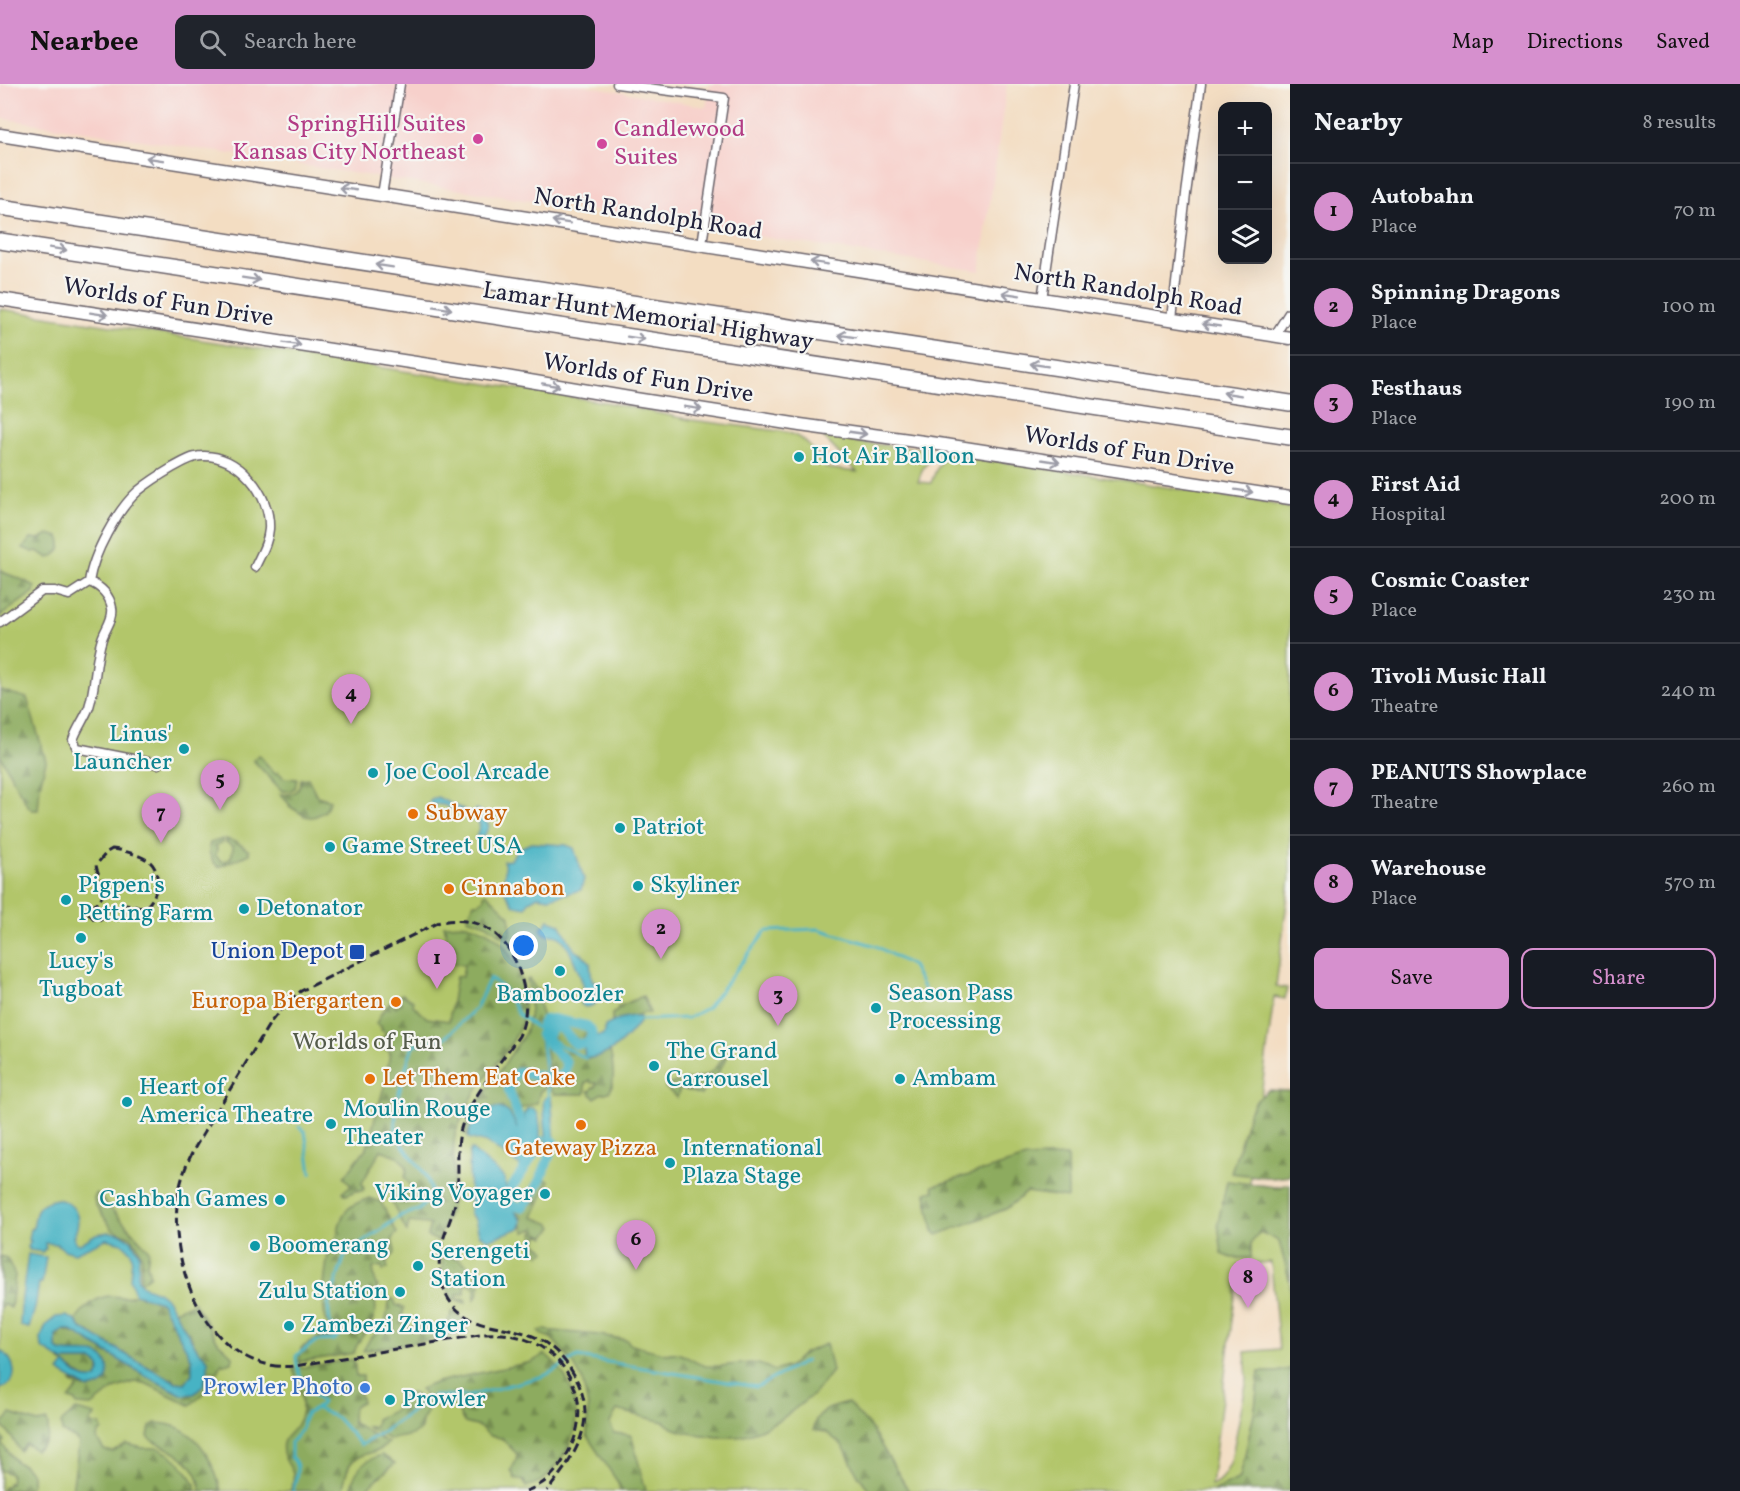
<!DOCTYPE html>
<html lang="en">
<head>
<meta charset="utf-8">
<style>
	body { margin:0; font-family:Vollkorn,serif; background:#20242c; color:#f1f3f6 }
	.controls { position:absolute; right:18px; top:18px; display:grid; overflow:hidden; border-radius:12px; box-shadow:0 6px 24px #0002 }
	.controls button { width:54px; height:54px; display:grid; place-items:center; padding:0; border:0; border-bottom:2px solid #363941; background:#171b24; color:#f1f3f6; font:30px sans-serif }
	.you { position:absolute; left:524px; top:862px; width:21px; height:21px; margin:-15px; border:4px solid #fff; border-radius:50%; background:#1a73e8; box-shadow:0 0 0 9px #1a73e833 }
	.badge { display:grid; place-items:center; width:39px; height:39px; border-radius:50%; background:#d690ce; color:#111; font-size:20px; font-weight:700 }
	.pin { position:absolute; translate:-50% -50px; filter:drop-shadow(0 2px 3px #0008) }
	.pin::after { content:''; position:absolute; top:32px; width:21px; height:18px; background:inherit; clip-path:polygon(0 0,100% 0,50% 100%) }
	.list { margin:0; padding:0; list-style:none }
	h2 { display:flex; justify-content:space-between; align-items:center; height:78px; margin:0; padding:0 24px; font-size:26px }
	h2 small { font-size:20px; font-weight:400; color:#9ea1a6 }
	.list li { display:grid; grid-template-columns:39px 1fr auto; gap:18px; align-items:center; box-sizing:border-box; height:96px; padding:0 24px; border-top:2px solid #363941 }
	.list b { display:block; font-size:22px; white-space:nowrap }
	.list p { margin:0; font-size:20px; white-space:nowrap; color:#9ea1a6 }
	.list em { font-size:20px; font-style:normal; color:#9ea1a6 }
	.actions { display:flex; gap:12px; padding:18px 24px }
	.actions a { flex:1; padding:14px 0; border:2px solid #d690ce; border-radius:12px; text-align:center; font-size:21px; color:#d690ce }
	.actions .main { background:#d690ce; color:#111 }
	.icon { flex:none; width:33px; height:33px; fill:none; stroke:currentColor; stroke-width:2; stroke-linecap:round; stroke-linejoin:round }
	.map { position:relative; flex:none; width:1290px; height:1407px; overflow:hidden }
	header { display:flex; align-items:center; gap:36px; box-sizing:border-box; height:84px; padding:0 30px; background:#d690ce; color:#111 }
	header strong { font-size:28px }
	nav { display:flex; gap:33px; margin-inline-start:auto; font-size:21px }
	.search { width:420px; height:54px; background:#20242c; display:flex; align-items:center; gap:15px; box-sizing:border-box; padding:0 21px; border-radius:12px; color:#9ea1a6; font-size:22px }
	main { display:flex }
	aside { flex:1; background:#171b24 }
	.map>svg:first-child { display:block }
	.built { fill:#f7d0cb }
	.green { fill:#b2c66a; stroke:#6a7452; stroke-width:1.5; fill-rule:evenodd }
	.forest { fill:url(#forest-firs); stroke:#58664c; stroke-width:1.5 }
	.water { fill:#47b3c4; stroke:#346a80; stroke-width:1.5 }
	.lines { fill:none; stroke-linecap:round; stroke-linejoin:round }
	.stream { stroke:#47b3c4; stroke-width:3 }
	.canal { stroke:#47b3c4; stroke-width:10 }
	.minor-casing { stroke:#6b636a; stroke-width:11 }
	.secondary-casing { stroke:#6b636a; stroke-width:15 }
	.motorway-casing { stroke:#6b636a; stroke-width:18 }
	.minor { stroke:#fff; stroke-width:8 }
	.secondary { stroke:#fff; stroke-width:12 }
	.motorway { stroke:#fff; stroke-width:15 }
	.rail { stroke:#22223b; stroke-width:3; stroke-dasharray:9 4.5; stroke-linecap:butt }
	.oneway { stroke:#9c9ca7 }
	.hotel-dot { fill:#d1479c; stroke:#f6f6f2; stroke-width:2 }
	.culture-dot { fill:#0f9aa8; stroke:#f6f6f2; stroke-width:2 }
	.food-dot { fill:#e8710a; stroke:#f6f6f2; stroke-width:2 }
	.transit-dot { fill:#1a4fb4; stroke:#f6f6f2; stroke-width:2 }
	.shop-dot { fill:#3f7fe0; stroke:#f6f6f2; stroke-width:2 }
	.labels { text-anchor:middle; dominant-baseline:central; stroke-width:4.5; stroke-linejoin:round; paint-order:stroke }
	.hotel-label { font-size:24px; fill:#b23c85; stroke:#f6f6f2; text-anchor:end }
	.street-label { font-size:24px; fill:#22223b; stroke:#f6f6f2 }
	.culture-label { font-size:24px; fill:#0d838f; stroke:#f6f6f2; text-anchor:start }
	.food-label { font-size:24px; fill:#c56008; stroke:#f6f6f2; text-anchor:start }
	.transit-label { font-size:24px; fill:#164399; stroke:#f6f6f2; text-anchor:end }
	.park-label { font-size:24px; fill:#545b4b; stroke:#f6f6f2 }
	.shop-label { font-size:24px; fill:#366cbe; stroke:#f6f6f2; text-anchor:end }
</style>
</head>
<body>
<header>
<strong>Nearbee</strong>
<div class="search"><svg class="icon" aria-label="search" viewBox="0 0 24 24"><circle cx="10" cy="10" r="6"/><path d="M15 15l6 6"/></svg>Search here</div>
<nav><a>Map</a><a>Directions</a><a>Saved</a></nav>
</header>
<main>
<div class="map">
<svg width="1290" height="1407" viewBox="0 0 1290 1407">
	<defs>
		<pattern id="forest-firs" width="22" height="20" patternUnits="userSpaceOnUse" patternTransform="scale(1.5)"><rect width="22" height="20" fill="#8dab5e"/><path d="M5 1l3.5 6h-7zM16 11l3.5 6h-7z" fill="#738b4f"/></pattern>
	</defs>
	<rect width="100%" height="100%" fill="#f6f6f2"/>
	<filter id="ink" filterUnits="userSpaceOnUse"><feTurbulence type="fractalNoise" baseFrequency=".0167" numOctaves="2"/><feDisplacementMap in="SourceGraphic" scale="12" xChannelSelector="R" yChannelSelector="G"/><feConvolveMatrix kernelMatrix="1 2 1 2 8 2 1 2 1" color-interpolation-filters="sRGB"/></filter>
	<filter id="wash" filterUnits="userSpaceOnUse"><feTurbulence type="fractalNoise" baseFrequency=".008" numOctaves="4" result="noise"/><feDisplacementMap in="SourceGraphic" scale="24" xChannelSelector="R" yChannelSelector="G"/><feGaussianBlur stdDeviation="1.35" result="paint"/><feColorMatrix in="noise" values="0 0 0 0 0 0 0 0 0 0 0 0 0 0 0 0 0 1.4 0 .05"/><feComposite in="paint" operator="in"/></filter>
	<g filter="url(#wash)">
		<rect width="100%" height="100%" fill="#f3ddc2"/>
		<path class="built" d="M0,0H579L706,23L711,0H1007L980,187L0,34Z"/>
		<path class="green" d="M0,225L605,318L691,336L786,348C806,353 815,368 826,384L857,388L825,355L824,352H830L862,359L926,365L930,368L931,372L922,386L918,398L931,399C935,388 941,372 952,368L954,370L1268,419L1290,424V795L1276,902L1287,904L1285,915L1274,913L1240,1173L1260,1147L1279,1157L1290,1198V1285L1277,1288H1259L1255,1325L1240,1394L1214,1407H0ZM1271,1178L1279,1265L1245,1268L1247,1296L1231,1377C1226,1388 1222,1397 1211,1401L1239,1181Z"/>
		<path class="forest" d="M48,450L59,453C64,463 59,470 49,474L37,467L33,468L23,464L31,454L40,455Z
			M0,487L25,497L35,503L34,508L0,532Z
			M0,606L27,614L46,677L40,701L38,726H32L27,721L0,671Z
			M259,671L275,690L278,688L284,694L297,695L295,704L289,707H282L253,676Z
			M308,694L317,712L330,716L325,727L316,732L311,733L305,732L289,722L290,721L280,710C292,712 300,708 301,695Z
			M223,755V758L215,762L217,764L216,772L221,777L229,776L232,771L233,763L226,758V755L238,759L249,767V770L218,783C211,776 207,769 210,759Z
			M486,809L510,832L511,851L505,854L486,840L467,834L474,819H478L484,815V811Z
			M466,840C490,846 502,855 514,878C545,942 502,964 473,1012C467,1022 462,1034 457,1045C450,1063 456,1090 454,1109C452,1126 443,1141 438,1157L427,1152L430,1141L428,1140L409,1138L407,1148L391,1117L393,1113L412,1104L405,1094L407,1083L398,1072L381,1066L362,1099L364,1105L362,1107H355L346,1111L343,1108L351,1101L344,1093L367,1063L386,996L390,968L378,961L386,949L381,946L382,943L376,940L382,928L391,918L395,923L402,919L398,913L402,910L413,917L412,920L427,934L449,937L456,892L462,893L464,881L435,877V871C448,860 449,858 444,841Z
			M529,895L536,905L540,908L539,920L543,934L539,939V944L545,991C536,992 527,984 518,985C493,990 514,1030 520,1043L518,1044C512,1036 511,1030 502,1025L469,1047L468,1051L463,1049L473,1027L525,949C531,931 532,914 527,896Z
			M643,912L650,929H644L612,939V930L617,927L618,923Z
			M552,935L586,944L589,947L588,955L586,958C572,957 568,941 553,941L548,945L547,957L565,980L562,988L549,992L543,942Z
			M555,944L563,947L577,962H585V974H591L610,967C613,978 616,999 609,1008L600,1010L595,1014L588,1007H591L592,1004L596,1003V999H591L590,996L585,999V1010H554L551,1006L550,996L564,990C578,967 536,961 555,944Z
			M728,971C720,984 715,1000 703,1007L701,1011L680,1004L677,1014L665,1003C679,994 691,998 707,991C716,986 719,976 728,971Z
			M519,989L544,996L545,1004L540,1007L537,1019L519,1025L509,1001L514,991Z
			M1268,1006L1290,1007V1092L1273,1094L1231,1089L1250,1026L1255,1018Z
			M1067,1072L1068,1114L1027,1108L1006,1125L937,1151L933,1147L926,1109L934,1107L933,1102L1026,1074Z
			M545,1095L549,1097L533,1133L551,1140L553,1143L545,1153L540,1150L535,1158L546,1167L540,1171L536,1165L533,1149L535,1148L534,1145L525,1148L523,1143L520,1144L522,1141L513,1123H523C528,1119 528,1115 532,1110C537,1104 542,1102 545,1095Z
			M1227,1097L1276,1103L1290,1100V1198L1279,1157L1260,1148L1251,1159V1174H1232L1222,1170L1218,1139Z
			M97,1109L149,1166L147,1181L150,1191L140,1199L142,1174L137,1161L131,1153L112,1145L95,1120L94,1114Z
			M370,1114L381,1118L397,1149C388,1156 395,1159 395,1169L386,1179L388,1184L383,1187L382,1182L373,1184L376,1202H378C371,1216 378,1219 375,1230C371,1245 357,1255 354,1269L299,1278L301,1264L321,1252L330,1254L333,1250C330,1243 325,1237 324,1228C322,1206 326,1181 330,1160L336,1157C341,1131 343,1122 370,1114Z
			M1,1172L7,1174L15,1191L11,1224L3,1220L0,1226Z
			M442,1172C463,1173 463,1179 477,1189L480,1203L477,1205L479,1208L475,1215V1201H465V1210H457V1215H465L466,1219L451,1214L443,1193Z
			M135,1210L161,1218L190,1270L193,1283L192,1290L185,1299L176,1298L144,1281L81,1244L76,1237C81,1225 97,1212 111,1212C121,1213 126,1215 135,1210Z
			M390,1215H394L396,1221L404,1224L402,1233L409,1243L447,1241L452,1228L466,1238L468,1249L363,1267L371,1253L384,1245Z
			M194,1218L218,1258L233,1272L232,1278L220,1281L218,1288L208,1287L197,1265L174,1227Z
			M64,1246L77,1250L144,1291L183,1311L203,1302L207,1291L214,1293C210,1306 200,1313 190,1321L145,1299L134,1298L114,1305L92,1322L77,1321L76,1317L69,1315L78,1304L71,1298L72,1297L84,1304H94L108,1284L103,1273L79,1269L65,1270L58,1266L56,1262V1251Z
			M543,1246L599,1251L627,1256L631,1261L667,1270C680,1264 693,1280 706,1282C730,1285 750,1271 774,1287L790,1282L804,1269L826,1260L832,1287L814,1310L784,1333L760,1346L738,1353H718L688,1349L672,1344L664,1338L617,1326L610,1339L614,1349L630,1351L632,1354L646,1407H621L617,1397L587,1352L588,1322L582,1295L573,1279L556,1259L551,1254L540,1250L539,1247Z
			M545,1270C581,1299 586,1347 556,1381C552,1386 548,1392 543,1396C539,1399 531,1401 526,1403L524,1397L515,1395L511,1386L516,1377L517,1370L501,1354L490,1352L480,1343L465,1339L461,1334L457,1321L438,1320L432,1322L420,1305L437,1298L532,1278Z
			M354,1275L356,1292H363V1298L360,1299L361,1303L358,1305L362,1318C352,1321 351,1329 353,1339L388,1359C379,1371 360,1367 351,1379C346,1386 344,1399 342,1407H290C300,1385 285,1383 283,1368C280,1353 291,1351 297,1340C308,1323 299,1302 293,1285Z
			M59,1276L65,1277H93L99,1281V1291L94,1296L85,1295Z
			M1290,1285V1407H1214L1240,1394L1255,1325L1259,1288H1277Z
			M411,1309L417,1311L428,1326L422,1337L421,1345C411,1355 401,1351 390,1356L367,1343H375L376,1335L397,1325L395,1321L404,1316L403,1313Z
			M848,1319L870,1343L909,1407H870L858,1391L843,1362L826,1348L814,1346C813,1327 834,1322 848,1319Z
			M76,1326L95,1331L94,1334L91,1335L92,1341L100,1340L102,1346L98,1350L97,1355L104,1366L113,1368L127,1360L142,1364H159L167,1369L178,1377L191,1393L195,1400V1407H72L79,1359L76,1355L62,1348L61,1339Z
			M11,1330L38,1339L47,1337C50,1351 48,1359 35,1366L26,1360L20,1367L11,1352L1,1341Z
			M155,1339C195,1340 212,1372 221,1407H200C202,1380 172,1366 151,1356L148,1352L150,1343Z
			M0,1350L5,1357L2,1360L16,1378L23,1381L32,1390V1400L27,1407L18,1405L3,1407L4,1403H7L8,1399L10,1400L11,1390L0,1386Z
			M382,1371L395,1379L364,1407H351C353,1387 363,1376 382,1371Z"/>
		<path class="water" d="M437,713L472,730L477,725L480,727L489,742L484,752L476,753L480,741L477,737L444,721L434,720V730H431L429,724L430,717Z
			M531,759L566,761L574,764L584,795L581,806L549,814L538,812L529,817L526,823L514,821L504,806L505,783L503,777L511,776L517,765Z
			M549,836L560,840L575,867L582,870L590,878L592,897H596V919L591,922L585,923L581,920C582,916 584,911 584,906C583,897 568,859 561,854C553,848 546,855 541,845Z
			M632,932L640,933V937C627,955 609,975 585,974L584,964L592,947H594L595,952L602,951L605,948V942L619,935Z
			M546,1013H551L555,1057L550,1070L545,1067L546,1050L543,1017Z
			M533,1024C539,1029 539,1034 540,1042C542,1059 536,1071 523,1084L487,1059L468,1054C469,1036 489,1015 508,1028C513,1032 514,1039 517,1044L523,1045L525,1041L524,1030L527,1025Z
			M471,1065L505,1094L507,1116L522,1137L520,1144L488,1156L479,1150L475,1135L470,1130L469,1070Z
			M57,1115C77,1119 83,1136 73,1153L76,1159L80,1160L96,1150L109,1148L120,1149L132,1157L139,1169L138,1196L142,1202L158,1208L167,1215L197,1265L208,1276V1286L203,1302L194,1310L183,1311L144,1291L70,1246H64L56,1251V1262L58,1266C72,1274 103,1259 108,1283C109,1287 108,1293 106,1297C102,1302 95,1304 89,1305L59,1288L65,1280C74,1288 84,1299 97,1294L100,1288L99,1281L93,1277H63L42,1264L41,1254L46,1241L56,1233L67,1232L76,1237L81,1244L144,1281L176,1298L185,1299L192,1290V1276L161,1218L135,1210L130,1195L132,1173L131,1168L122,1159L106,1155L75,1169L64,1166L57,1160L45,1159L46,1165H44L43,1168L29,1166V1163H27L31,1157L28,1156L30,1145H33C36,1127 35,1119 57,1115Z
			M28,1170L46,1173L42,1199H39L35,1224L29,1244L20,1242L21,1221Z
			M0,1266C16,1276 21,1298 0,1305Z"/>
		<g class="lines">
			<path class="stream" d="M640,936L688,934L707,924L766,847L818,845L876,862L912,882L928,913
				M541,951L549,1015
				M299,1043L305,1047L311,1089
				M541,1054H546
				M318,1325L337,1334L361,1361L384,1347L433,1312H469L544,1292L578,1273L757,1303L806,1277
				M293,1407C295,1395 302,1382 291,1373V1358L302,1345C303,1321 315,1332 322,1318C308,1307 296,1291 296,1272L316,1257L334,1256L337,1253L330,1240L328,1222L345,1171L402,1131L419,1126L431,1111C430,1085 407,1074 398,1052C389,1030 406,984 413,961L445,954L476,924L490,894L504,905L519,931L560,961L585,974"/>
			<path class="canal" d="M541,951L542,940L545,936L552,935L587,942L591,946L592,952L587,959L576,960C567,953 563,940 551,944L547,954L549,960L566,978C567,1006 532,989 519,988L509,995V1007L533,1072L509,1108L508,1116L514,1122L522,1123C537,1108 549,1077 553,1057"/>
		</g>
	</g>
	<g filter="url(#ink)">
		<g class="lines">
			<g class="minor-casing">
				<path id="minor" d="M617,0L724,14L702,160
					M382,111L400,0
					M1042,215L1074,0
					M1172,235L1186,110L1201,0
					M1275,251L1289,229
					M89,498C93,470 117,426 138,407C149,398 160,391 172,384C181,379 192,372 202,372C238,370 271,410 269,445C268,459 261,470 255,483
					M0,538L42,507H55L69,511L89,498C101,502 110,512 112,524C114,535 105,545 102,555C95,576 96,601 89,623C85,634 77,644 73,656L77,664L158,680"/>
			</g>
			<g class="secondary-casing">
				<path id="secondary" d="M0,51L1290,254
					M0,215L494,291L635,315L800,341L945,361L1290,414"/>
			</g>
			<g class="motorway-casing">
				<path id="motorway" d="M0,123L1290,319
					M0,157L1290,353"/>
			</g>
			<use href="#minor" class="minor"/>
			<use href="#secondary" class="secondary"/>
			<use href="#motorway" class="motorway"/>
			<path class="rail" d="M112,765C123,766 140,771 149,777C163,788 158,815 144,824C135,822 121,816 114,824C108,830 106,834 98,837L94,835L89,830C92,819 105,816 104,805C103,797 97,789 96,781L107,768Z
				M526,1407C544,1401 555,1390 564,1375C605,1313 555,1244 485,1250L295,1282C212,1290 171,1189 177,1121C179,1099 186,1079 197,1060L270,939L287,918L301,907L437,839C480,828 510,853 521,893C527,913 528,932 519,952C502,976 475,1009 464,1036C454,1059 460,1083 457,1107C454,1140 433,1160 441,1195C443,1204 446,1213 452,1220C472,1245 503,1240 530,1251C549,1258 563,1272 573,1289C600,1335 577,1370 547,1407"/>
		</g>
		<defs><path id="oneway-shaft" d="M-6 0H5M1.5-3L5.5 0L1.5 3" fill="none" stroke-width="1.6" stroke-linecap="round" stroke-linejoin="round" transform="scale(1.5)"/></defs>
		<g class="oneway">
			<use href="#oneway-shaft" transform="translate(155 75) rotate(-171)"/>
			<use href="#oneway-shaft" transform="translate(348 105) rotate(-171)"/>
			<use href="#oneway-shaft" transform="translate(561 138) rotate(-171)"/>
			<use href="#oneway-shaft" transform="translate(58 165) rotate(9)"/>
			<use href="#oneway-shaft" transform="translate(819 179) rotate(-171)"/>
			<use href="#oneway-shaft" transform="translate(384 182) rotate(-171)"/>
			<use href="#oneway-shaft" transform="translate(251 195) rotate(9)"/>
			<use href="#oneway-shaft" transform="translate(1011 210) rotate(-171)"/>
			<use href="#oneway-shaft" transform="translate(443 224) rotate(9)"/>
			<use href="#oneway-shaft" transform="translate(99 230) rotate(9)"/>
			<use href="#oneway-shaft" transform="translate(1211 241) rotate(-171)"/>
			<use href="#oneway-shaft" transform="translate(847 252) rotate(-171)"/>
			<use href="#oneway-shaft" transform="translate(636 254) rotate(9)"/>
			<use href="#oneway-shaft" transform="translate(292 260) rotate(9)"/>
			<use href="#oneway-shaft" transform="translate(1039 281) rotate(-171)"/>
			<use href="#oneway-shaft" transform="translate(551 301) rotate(10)"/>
			<use href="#oneway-shaft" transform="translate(1232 310) rotate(-171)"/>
			<use href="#oneway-shaft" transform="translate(693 324) rotate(9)"/>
			<use href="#oneway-shaft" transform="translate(858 349) rotate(8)"/>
			<use href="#oneway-shaft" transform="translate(1051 377) rotate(9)"/>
			<use href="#oneway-shaft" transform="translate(1244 407) rotate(9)"/>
		</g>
	</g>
	<g class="hotel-dot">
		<circle cx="478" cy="55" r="6"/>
		<circle cx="602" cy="60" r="6"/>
	</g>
	<g class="culture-dot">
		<circle cx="799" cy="373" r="6"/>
		<circle cx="184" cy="665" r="6"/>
		<circle cx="373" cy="689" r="6"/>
		<circle cx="620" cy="744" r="6"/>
		<circle cx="330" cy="763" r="6"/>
		<circle cx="638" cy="802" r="6"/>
		<circle cx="66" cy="816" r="6"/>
		<circle cx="244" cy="825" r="6"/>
		<circle cx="81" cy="854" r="6"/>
		<circle cx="560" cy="887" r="6"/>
		<circle cx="876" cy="924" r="6"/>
		<circle cx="654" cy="982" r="6"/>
		<circle cx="900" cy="995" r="6"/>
		<circle cx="127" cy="1018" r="6"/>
		<circle cx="331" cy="1040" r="6"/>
		<circle cx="670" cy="1079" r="6"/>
		<circle cx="545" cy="1110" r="6"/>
		<circle cx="280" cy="1116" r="6"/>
		<circle cx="255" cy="1162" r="6"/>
		<circle cx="418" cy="1182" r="6"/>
		<circle cx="400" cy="1208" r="6"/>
		<circle cx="289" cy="1242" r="6"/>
		<circle cx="390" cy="1316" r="6"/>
	</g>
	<g class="food-dot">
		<circle cx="413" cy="730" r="6"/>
		<circle cx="449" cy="805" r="6"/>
		<circle cx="396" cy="918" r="6"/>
		<circle cx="370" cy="995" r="6"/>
		<circle cx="581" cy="1041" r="6"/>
	</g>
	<rect class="transit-dot" x="349" y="860" width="16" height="16" rx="3"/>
	<circle class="shop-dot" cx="365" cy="1304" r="6"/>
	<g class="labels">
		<g class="hotel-label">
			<text x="466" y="41">SpringHill Suites<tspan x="466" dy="28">Kansas City Northeast</tspan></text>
			<text x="614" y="46" text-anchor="start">Candlewood<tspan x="614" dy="28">Suites</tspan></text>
		</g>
		<g class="street-label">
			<text transform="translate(648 131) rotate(9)">North Randolph Road</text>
			<text transform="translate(1128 207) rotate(9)">North Randolph Road</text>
			<text transform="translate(168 219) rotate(9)">Worlds of Fun Drive</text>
			<text transform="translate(648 233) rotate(9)">Lamar Hunt Memorial Highway</text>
			<text transform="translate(648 295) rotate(9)">Worlds of Fun Drive</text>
			<text transform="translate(1129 368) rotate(9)">Worlds of Fun Drive</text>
		</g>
		<g class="culture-label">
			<text x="811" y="373">Hot Air Balloon</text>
			<text x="172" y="651" text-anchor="end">Linus'<tspan x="172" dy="28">Launcher</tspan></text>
			<text x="385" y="689">Joe Cool Arcade</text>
			<text x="632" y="744">Patriot</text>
			<text x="342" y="763">Game Street USA</text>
			<text x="78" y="802">Pigpen's<tspan x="78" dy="28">Petting Farm</tspan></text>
			<text x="650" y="802">Skyliner</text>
			<text x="256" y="825">Detonator</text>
			<text x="81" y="878" text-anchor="middle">Lucy's<tspan x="81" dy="28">Tugboat</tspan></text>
			<text x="888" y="910">Season Pass<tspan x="888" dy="28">Processing</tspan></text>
			<text x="560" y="911" text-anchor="middle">Bamboozler</text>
			<text x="666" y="968">The Grand<tspan x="666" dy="28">Carrousel</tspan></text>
			<text x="912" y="995">Ambam</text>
			<text x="139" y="1004">Heart of<tspan x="139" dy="28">America Theatre</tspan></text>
			<text x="343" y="1026">Moulin Rouge<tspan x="343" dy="28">Theater</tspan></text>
			<text x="682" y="1065">International<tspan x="682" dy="28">Plaza Stage</tspan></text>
			<text x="533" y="1110" text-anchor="end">Viking Voyager</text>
			<text x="268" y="1116" text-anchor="end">Cashbah Games</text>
			<text x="267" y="1162">Boomerang</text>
			<text x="430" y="1168">Serengeti<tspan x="430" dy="28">Station</tspan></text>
			<text x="388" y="1208" text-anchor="end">Zulu Station</text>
			<text x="301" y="1242">Zambezi Zinger</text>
			<text x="402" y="1316">Prowler</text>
		</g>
		<g class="food-label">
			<text x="425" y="730">Subway</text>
			<text x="461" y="805">Cinnabon</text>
			<text x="384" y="918" text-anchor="end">Europa Biergarten</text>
			<text x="382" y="995">Let Them Eat Cake</text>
			<text x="581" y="1065" text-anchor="middle">Gateway Pizza</text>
		</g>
		<g class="transit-label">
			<text x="344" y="868">Union Depot</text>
		</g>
		<g class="park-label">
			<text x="367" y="959">Worlds of Fun</text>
		</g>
		<g class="shop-label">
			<text x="353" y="1304">Prowler Photo</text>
		</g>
	</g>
</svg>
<div class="controls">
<button>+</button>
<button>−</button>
<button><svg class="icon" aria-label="layers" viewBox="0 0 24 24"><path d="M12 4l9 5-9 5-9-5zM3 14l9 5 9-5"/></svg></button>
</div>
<div class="you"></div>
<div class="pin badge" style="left:437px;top:905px">1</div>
<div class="pin badge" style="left:661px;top:875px">2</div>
<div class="pin badge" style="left:778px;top:942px">3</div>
<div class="pin badge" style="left:351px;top:640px">4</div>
<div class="pin badge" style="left:220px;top:726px">5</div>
<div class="pin badge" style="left:636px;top:1186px">6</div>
<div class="pin badge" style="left:161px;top:759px">7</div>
<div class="pin badge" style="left:1248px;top:1224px">8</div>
</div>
<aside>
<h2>Nearby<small>8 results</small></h2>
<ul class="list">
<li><span class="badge">1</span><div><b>Autobahn</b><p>Place</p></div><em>70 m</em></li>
<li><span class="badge">2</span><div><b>Spinning Dragons</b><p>Place</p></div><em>100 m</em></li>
<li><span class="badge">3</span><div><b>Festhaus</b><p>Place</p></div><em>190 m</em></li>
<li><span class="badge">4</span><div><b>First Aid</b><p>Hospital</p></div><em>200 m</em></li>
<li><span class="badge">5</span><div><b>Cosmic Coaster</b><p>Place</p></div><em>230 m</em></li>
<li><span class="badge">6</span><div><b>Tivoli Music Hall</b><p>Theatre</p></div><em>240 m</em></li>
<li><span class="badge">7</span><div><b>PEANUTS Showplace</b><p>Theatre</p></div><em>260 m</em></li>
<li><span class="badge">8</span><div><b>Warehouse</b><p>Place</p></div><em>570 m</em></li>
</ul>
<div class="actions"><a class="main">Save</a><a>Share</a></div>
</aside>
</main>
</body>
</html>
